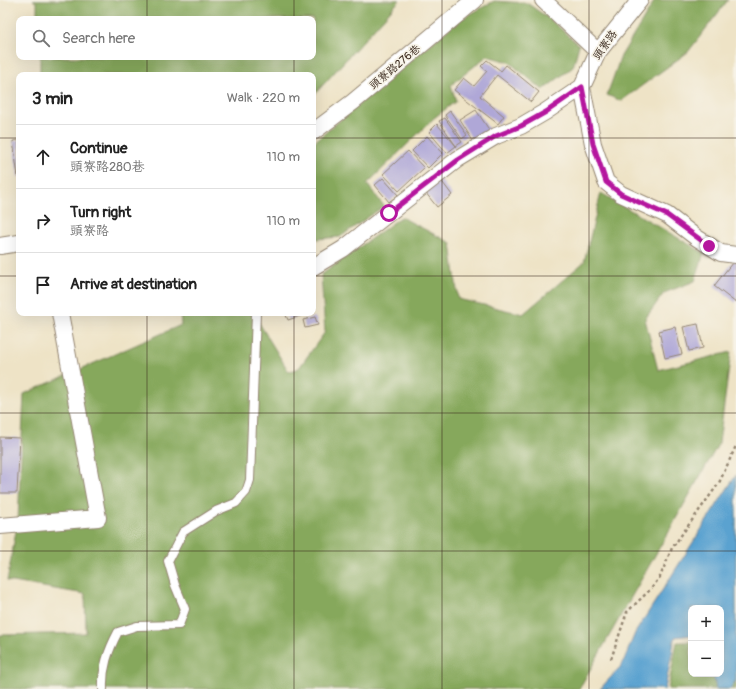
<!DOCTYPE html>
<html lang="en">
<head>
<meta charset="utf-8">
<style>
	body { margin:0; font-family:Pangolin,"LXGW WenKai TC",sans-serif; background:#f2f2f2; color:#222 }
	.controls { position:absolute; right:12px; bottom:12px; display:grid; overflow:hidden; border-radius:8px; box-shadow:0 4px 16px #0002 }
	.controls button { width:36px; height:36px; display:grid; place-items:center; padding:0; border:0; border-bottom:1px solid #e0e0e0; background:#fff; color:#222; font:20px sans-serif }
	.stop { position:absolute; width:12px; height:12px; margin:-9px; border:3px solid #b5179e; border-radius:50%; background:#fff }
	.stop.end { background:#b5179e; border-color:#fff; box-shadow:0 1px 4px #0008 }
	.list { margin:0; padding:0; list-style:none }
	h2 { display:flex; justify-content:space-between; align-items:center; height:52px; margin:0; padding:0 16px; font-size:17px }
	h2 small { font-size:13px; font-weight:400; color:#767676 }
	.list li { display:grid; grid-template-columns:26px 1fr auto; gap:12px; align-items:center; box-sizing:border-box; height:64px; padding:0 16px; border-top:1px solid #e0e0e0 }
	.list b { display:block; font-size:15px; white-space:nowrap }
	.list p { margin:0; font-size:13px; white-space:nowrap; color:#767676 }
	.list em { font-size:13px; font-style:normal; color:#767676 }
	.icon { flex:none; width:22px; height:22px; fill:none; stroke:currentColor; stroke-width:2; stroke-linecap:round; stroke-linejoin:round }
	.map { position:relative; flex:none; width:736px; height:689px; overflow:hidden }
	.search { position:absolute; background:#fff; box-shadow:0 4px 16px #0002; left:16px; top:16px; width:300px; height:44px; display:flex; align-items:center; gap:10px; box-sizing:border-box; padding:0 14px; border-radius:8px; color:#767676; font-size:15px }
	.panel { position:absolute; background:#fff; box-shadow:0 4px 16px #0002; left:16px; top:72px; width:300px; height:244px; border-radius:8px }
	.map>svg:first-child { display:block }
	.forest { fill:#86a85c; stroke:#60693d }
	.water { fill:#5aa2d0; stroke:#4a6677 }
	.building { fill:#afa7d7 }
	.lines { fill:none; stroke-linecap:round; stroke-linejoin:round }
	.service-casing { stroke:#948672; stroke-width:10 }
	.minor-casing { stroke:#948672; stroke-width:18 }
	.path { stroke:#948672; stroke-width:2.5; stroke-dasharray:3 3; stroke-linecap:butt }
	.service { stroke:#fff; stroke-width:8 }
	.minor { stroke:#fff; stroke-width:16 }
	.route { stroke:#b5179e; stroke-width:5 }
	.grid { fill:none; stroke:#3b2a1e; stroke-width:1; stroke-opacity:0.55 }
	.labels { text-anchor:middle; dominant-baseline:central; stroke-width:3.5; stroke-linejoin:round; paint-order:stroke }
	.street-label { font-size:11px; fill:#3b2a1e; stroke:#f7f3e8 }
</style>
</head>
<body>
<div class="map">
<svg width="736" height="689" viewBox="0 0 736 689">
	<rect width="100%" height="100%" fill="#f7f3e8"/>
	<filter id="ink" filterUnits="userSpaceOnUse"><feTurbulence type="fractalNoise" baseFrequency=".025" numOctaves="2"/><feDisplacementMap in="SourceGraphic" scale="8" xChannelSelector="R" yChannelSelector="G"/><feConvolveMatrix kernelMatrix="1 2 1 2 8 2 1 2 1" color-interpolation-filters="sRGB"/></filter>
	<filter id="wash" filterUnits="userSpaceOnUse"><feTurbulence type="fractalNoise" baseFrequency=".012" numOctaves="4" result="noise"/><feDisplacementMap in="SourceGraphic" scale="16" xChannelSelector="R" yChannelSelector="G"/><feGaussianBlur stdDeviation="0.9" result="paint"/><feColorMatrix in="noise" values="0 0 0 0 0 0 0 0 0 0 0 0 0 0 0 0 0 1.4 0 .05"/><feComposite in="paint" operator="in"/></filter>
	<g filter="url(#wash)">
		<rect width="100%" height="100%" fill="#eee3c6"/>
		<path class="forest" d="M33,0H400L313,96V75H40V57H313V19H37V3Z
			M655,0H728L688,52L621,101L607,95L621,56Z
			M494,1L527,3L551,20L579,45L573,67L543,90L509,62L487,56L451,85L456,101L434,118L367,184L384,206L340,237L316,239L313,236V143L458,21Z
			M601,193L704,253L695,281L664,293L645,319L658,370L731,352L719,443L579,689H0V635L86,633L85,594L7,581L18,520L24,394L181,325L180,313H253L289,372L299,368L325,332L321,275L401,217L451,243L458,299L523,314L584,262Z
			M677,642H691V674H709L710,679L736,672V689H668Z"/>
		<path class="water" d="M736,475V680L730,689H716L713,674H721V608H691V635L675,637L665,689H600L622,665L635,633Z"/>
		<g id="blocks">
			<path class="building" d="M487,60L501,71L506,65L539,92L531,102L497,75L480,96L504,116L498,124L454,90L464,78L474,86L487,71L481,66Z
				M476,110L490,131L473,141L460,120Z
				M450,111L467,135L462,139L445,115Z
				M445,118L462,142L456,146L439,121Z
				M437,124L456,146L447,153L429,132Z
				M427,136L443,153L428,168L412,151Z
				M19,140V177H18L13,141Z
				M408,151L424,168L399,191L383,174Z
				M383,178L398,195L389,202L375,185Z
				M440,179L452,195L437,207L425,192Z
				M736,258V303L714,286Z
				M285,313H309L288,320Z
				M315,317L318,325L305,328L303,320Z
				M698,324L703,348L689,351L683,327Z
				M675,327L682,354L665,358L659,331Z
				M0,437L20,438L17,493H0Z"/>
		</g>
	</g>
	<g filter="url(#ink)">
		<use href="#blocks" fill-opacity="0" stroke="#948672" stroke-width="1"/>
		<g class="lines">
			<g class="service-casing">
				<path id="service" d="M103,689C102,668 108,651 118,632L137,626L179,625L185,609L175,585L168,561L183,532L216,511L236,503L246,492L250,480L256,313"/>
			</g>
			<g class="minor-casing">
				<path id="minor" d="M543,0L598,52
					M640,0L598,52L582,87L593,144L606,182L621,194L667,215L697,238L721,253L736,255
					M313,132L353,102L475,0
					M0,246L19,243
					M313,267L343,249L458,159L496,136L521,126L545,112L582,87
					M0,526L98,518L60,313"/>
			</g>
			<path class="path" d="M611,659L627,612L651,589L660,577L672,548L719,483L736,446"/>
			<use href="#service" class="service"/>
			<use href="#minor" class="minor"/>
		</g>
	</g>
	<g class="lines" filter="url(#ink)">
		<path class="route" d="M389,213L458,160L496,136L521,126L546,112L582,87L593,144L606,182L621,194L667,215L709,246"/>
	</g>
	<path class="grid" d="M147,0V19M294,0V19M442,0V689M589,0V689M147,57V75M294,57V75M0,138H19M313,138H736M0,276H19M313,276H736M147,313V689M294,313V689M0,413H736M0,551H736"/>
	<g class="labels">
		<g class="street-label">
			<text transform="translate(605 45) rotate(-55)">頭寮路</text>
			<text transform="translate(395 67) rotate(-40)">頭寮路276巷</text>
		</g>
	</g>
</svg>
<div class="controls">
<button>+</button>
<button>−</button>
</div>
<div class="stop" style="left:389px;top:213px"></div>
<div class="stop end" style="left:709px;top:246px"></div>
<div class="search"><svg class="icon" aria-label="search" viewBox="0 0 24 24"><circle cx="10" cy="10" r="6"/><path d="M15 15l6 6"/></svg>Search here</div>
<section class="panel">
<h2>3 min<small>Walk · 220 m</small></h2>
<ul class="list">
<li><svg class="icon" aria-label="ahead" viewBox="0 0 24 24"><path d="M12 20V5M6 11l6-6 6 6"/></svg><div><b>Continue</b><p>頭寮路280巷</p></div><em>110 m</em></li>
<li><svg class="icon" aria-label="right" viewBox="0 0 24 24"><path d="M7 20v-9h11M14 6l5 5-5 5"/></svg><div><b>Turn right</b><p>頭寮路</p></div><em>110 m</em></li>
<li><svg class="icon" aria-label="arrive" viewBox="0 0 24 24"><path d="M6 21V4h12l-3 4 3 4H6"/></svg><div><b>Arrive at destination</b></div></li>
</ul>
</section>
</div>
</body>
</html>
